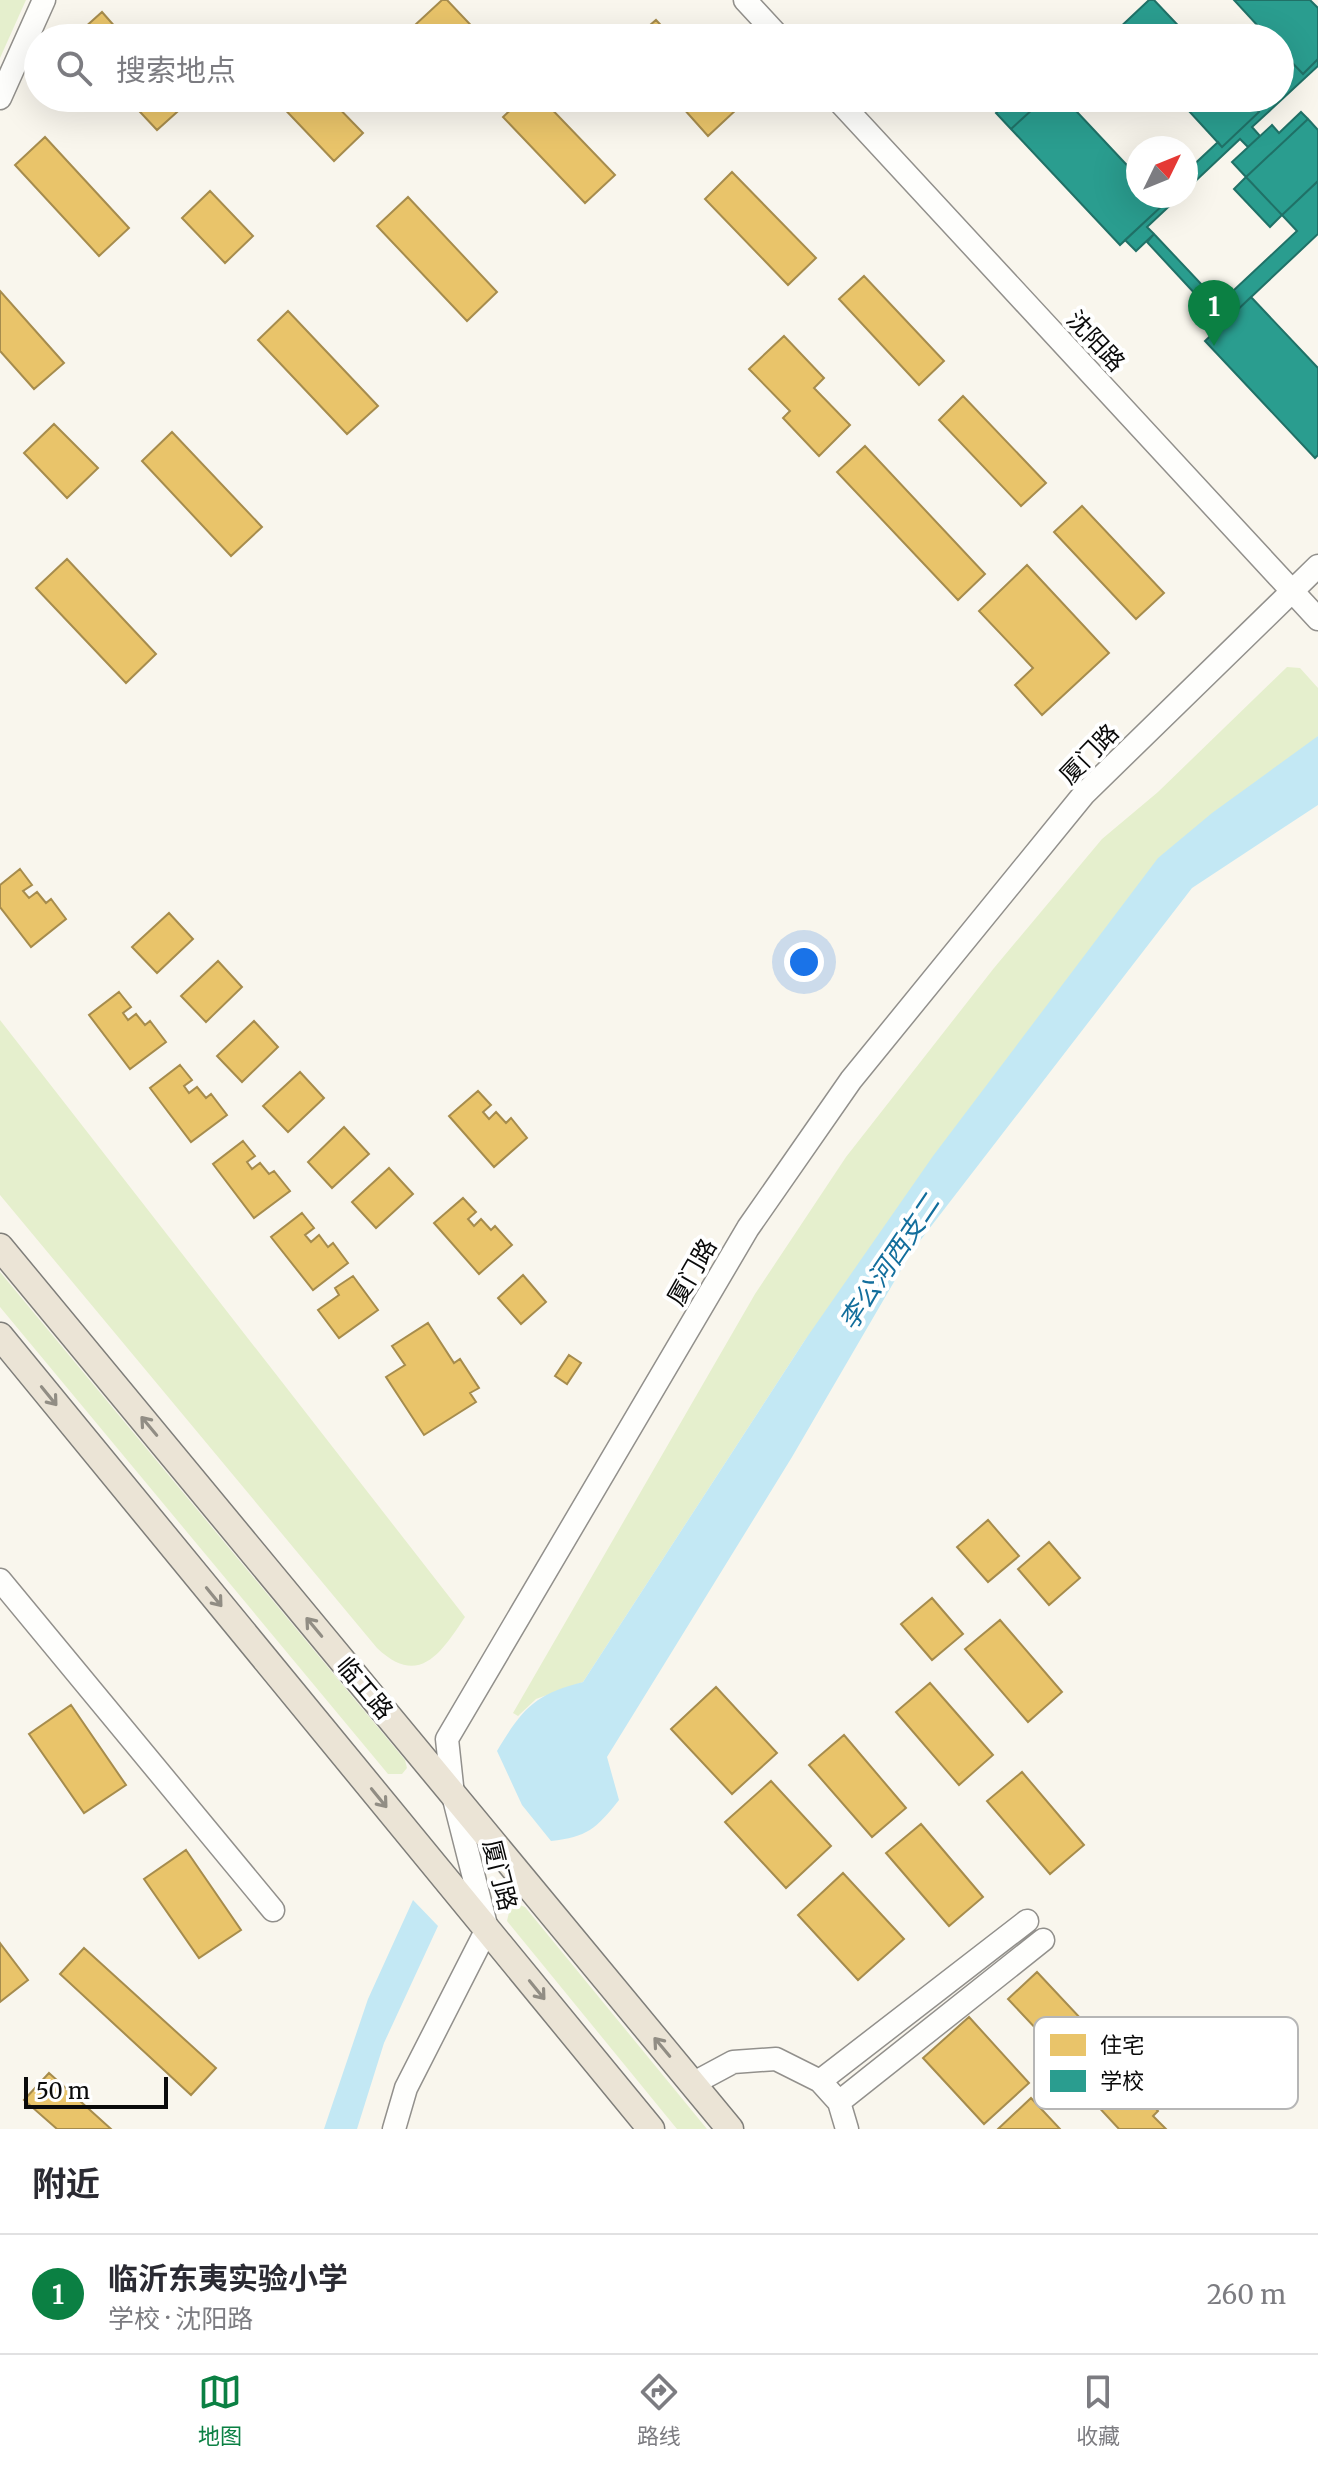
<!DOCTYPE html>
<html lang="zh">
<head>
<meta charset="utf-8">
<style>
	body { margin:0; font-family:Merriweather,"Noto Sans SC",serif; background:#f7f7f7; color:#2b2b33 }
	.compass { position:absolute; left:1126px; top:136px; width:72px; height:72px; border-radius:50%; background:#fff; box-shadow:0 8px 32px #0002; rotate:47deg }
	.scale { position:absolute; left:24px; bottom:20px; width:144px; box-sizing:border-box; padding-left:8px; border:4px solid #0a0a0a; border-top:0; font-size:22px; line-height:28px; white-space:nowrap; color:#0a0a0a; -webkit-text-stroke:6px #fff; paint-order:stroke }
	.you { position:absolute; left:804px; top:962px; width:28px; height:28px; margin:-20px; border:6px solid #fff; border-radius:50%; background:#1a73e8; box-shadow:0 0 0 12px #1a73e833 }
	.badge { display:grid; place-items:center; width:52px; height:52px; border-radius:50%; background:#0b8043; color:#fff; font-size:26px; font-weight:700 }
	.pin { position:absolute; translate:-50% -66px; filter:drop-shadow(0 2px 4px #0008) }
	.pin::after { content:''; position:absolute; top:42px; width:28px; height:24px; background:inherit; clip-path:polygon(0 0,100% 0,50% 100%) }
	.list { margin:0; padding:0; list-style:none }
	h2 { display:flex; justify-content:space-between; align-items:center; height:104px; margin:0; padding:0 32px; font-size:34px }
	h2 small { font-size:26px; font-weight:400; color:#7c7c81 }
	.list li { display:grid; grid-template-columns:52px 1fr auto; gap:24px; align-items:center; box-sizing:border-box; height:120px; padding:0 32px; border-top:2px solid #e1e1e2 }
	.list b { display:block; font-size:30px; white-space:nowrap }
	.list p { margin:0; font-size:26px; white-space:nowrap; color:#7c7c81 }
	.list em { font-size:26px; font-style:normal; color:#7c7c81 }
	.icon { flex:none; width:44px; height:44px; fill:none; stroke:currentColor; stroke-width:2; stroke-linecap:round; stroke-linejoin:round }
	.map { position:relative; flex:none; width:1318px; height:2129px; overflow:hidden }
	.search { position:absolute; background:#fff; box-shadow:0 8px 32px #0002; left:24px; right:24px; top:24px; height:88px; display:flex; align-items:center; gap:20px; box-sizing:border-box; padding:0 28px; border-radius:44px; color:#7c7c81; font-size:30px }
	.sheet { height:224px; background:#fff }
	nav { display:flex; justify-content:space-around; align-items:center; box-sizing:border-box; height:112px; border-top:2px solid #e1e1e2; background:#fff; font-size:22px; color:#7c7c81 }
	nav a { display:grid; justify-items:center; gap:4px }
	nav .on { color:#0b8043 }
	.map>svg:first-child { display:block }
	.green { fill:#e5efcd }
	.water { fill:#c3e8f4 }
	.homes { fill:#e9c46a; stroke:#a68c4d; stroke-width:2 }
	.schools { fill:#2a9d8f; stroke:#207167; stroke-width:2 }
	.lines { fill:none; stroke-linecap:round; stroke-linejoin:round }
	.minor-casing { stroke:#92908c; stroke-width:25 }
	.major-casing { stroke:#7f7e7a; stroke-width:29 }
	.minor { stroke:#fefefc; stroke-width:22 }
	.major { stroke:#ebe4d6; stroke-width:26 }
	.oneway { stroke:#918d84 }
	.labels { text-anchor:middle; dominant-baseline:central; stroke-width:8; stroke-linejoin:round; paint-order:stroke }
	.street-label { font-size:24px; fill:#0a0a0a; stroke:#fff }
	.water-label { font-size:26px; font-style:italic; fill:#136e9c; stroke:#fff }
	.key { fill:#fff; stroke:#b6b6b6; stroke-width:2 }
	.key-label { font-size:22px; fill:#0a0a0a }
</style>
</head>
<body>
<div class="map">
<svg width="1318" height="2129" viewBox="0 0 1318 2129">
	<rect width="100%" height="100%" fill="#f9f6ed"/>
	<path class="green" d="M0,0H26L0,58Z
		M1287,667L1300,668L1318,688V736L805,1340L583,1682L536,1699L518,1716L513,1713L755,1294L846,1157L994,968L1102,839L1158,792Z
		M0,1020L465,1617C441,1653 419,1688 377,1648L0,1195Z
		M0,1272L405,1760L407,1768L402,1774H388L0,1307Z
		M517,1904L525,1907L707,2129H677L507,1921L510,1908Z"/>
	<path class="water" d="M1318,736V805L1192,888L912,1251L792,1457L607,1757L619,1800C596,1829 587,1837 551,1841L522,1805L497,1751C522,1709 535,1694 583,1682L805,1340L933,1156L1158,858L1212,813Z
		M413,1900L438,1926L384,2043L357,2129H324L368,1999Z"/>
	<path class="homes" d="M442,0H447L483,38H427L415,25Z
		M102,12L125,38H73Z
		M656,20L673,38H635Z
		M127,98H180L186,104L157,130Z
		M274,98H329L363,133L334,161Z
		M523,98H541L615,175L585,203L503,117Z
		M674,98H727L737,109L708,136Z
		M45,137L129,228L99,256L15,165Z
		M732,172L816,258L788,285L705,199Z
		M210,191L253,236L225,263L182,218Z
		M408,197L497,292L467,321L377,226Z
		M864,276L944,361L919,385L839,299Z
		M0,291L64,363L34,389L0,351Z
		M288,311L378,406L347,434L258,340Z
		M784,336L824,378L814,388L850,425L819,456L783,418L790,411L749,369Z
		M963,396L1046,483L1021,506L939,420Z
		M54,424L98,468L67,498L24,453Z
		M172,432L262,527L231,556L142,461Z
		M865,446L985,574L958,600L837,472Z
		M1082,506L1164,593L1136,619L1054,532Z
		M67,559L156,654L126,683L36,588Z
		M1027,565L1109,653L1042,715L1015,685L1033,668L979,611Z
		M20,869L32,885L23,891L29,898L37,892L46,903L51,899L66,919L31,947L0,907V885Z
		M169,913L193,939L157,973L132,947Z
		M218,961L242,987L206,1022L181,996Z
		M119,992L131,1007L123,1013L128,1020L136,1014L145,1025L150,1021L166,1042L130,1069L89,1015Z
		M254,1021L278,1047L242,1082L217,1056Z
		M180,1065L192,1080L184,1086L189,1093L197,1087L206,1098L211,1094L227,1115L191,1142L150,1088Z
		M300,1072L324,1098L288,1132L263,1106Z
		M478,1091L491,1105L483,1112L489,1119L496,1112L506,1123L511,1118L527,1138L494,1167L449,1116Z
		M344,1127L369,1154L332,1188L308,1162Z
		M243,1141L255,1156L247,1162L252,1169L260,1163L269,1174L274,1171L290,1191L254,1218L213,1164Z
		M389,1168L413,1194L376,1228L352,1202Z
		M463,1198L476,1212L468,1219L474,1226L481,1219L491,1230L495,1226L512,1245L479,1274L434,1223Z
		M302,1213L314,1228L305,1235L311,1242L319,1235L328,1247L333,1243L348,1263L313,1290L271,1237Z
		M523,1275L546,1302L521,1324L498,1298Z
		M353,1276L378,1310L339,1338L318,1310L339,1295L335,1288Z
		M428,1323L454,1363L460,1359L479,1388L470,1393L476,1402L424,1435L386,1377L405,1365L392,1346Z
		M569,1355L581,1363L567,1384L555,1376Z
		M988,1520L1019,1556L988,1582L957,1547Z
		M1049,1542L1080,1578L1049,1605L1018,1569Z
		M932,1598L963,1634L932,1660L901,1624Z
		M1000,1620L1062,1692L1028,1722L965,1649Z
		M930,1683L993,1755L959,1785L896,1712Z
		M716,1687L777,1753L732,1794L671,1729Z
		M71,1705L126,1785L84,1813L29,1734Z
		M844,1735L906,1808L872,1837L809,1765Z
		M1022,1772L1084,1845L1050,1874L987,1801Z
		M771,1781L831,1846L786,1888L725,1822Z
		M921,1824L983,1897L949,1926L886,1853Z
		M186,1850L241,1930L199,1958L144,1879Z
		M843,1873L904,1939L858,1980L798,1915Z
		M0,1943L28,1980L0,2002Z
		M84,1948L216,2068L191,2095L60,1974Z
		M1037,1972L1097,2036L1092,2041L1158,2111L1153,2116L1166,2129H1119L1067,2073L1071,2066L1008,1999Z
		M969,2017L1029,2083L984,2124L923,2058Z
		M49,2073L111,2129H57L24,2100Z
		M1031,2098L1060,2129H998Z"/>
	<path class="schools" d="M1149,0H1154L1190,38H1121L1115,32Z
		M1234,0H1310L1318,8V59L1303,74L1280,50V38H1269Z
		M1280,50L1303,74L1318,59V66L1252,127L1260,136L1248,147L1240,139L1186,190V172L1218,142L1222,147L1259,112L1246,98H1280Z
		M1011,98H1022L1033,109L1011,129L996,113Z
		M1045,98H1064L1138,177V196H1156L1164,204L1120,245L1011,129Z
		M1177,98H1246L1259,112L1222,147Z
		M1301,112L1308,119L1246,177L1232,162L1272,125L1279,133Z
		M1308,119L1318,130V181L1282,215L1246,177Z
		M1246,177L1282,215L1270,227L1234,189Z
		M1318,181V234L1215,331L1203,319L1297,231L1282,215Z
		M1161,196H1180L1147,227L1154,234L1136,251L1125,240L1164,204L1158,198Z
		M1154,234L1219,303L1211,311L1147,242Z
		M1251,297L1318,368V455L1315,458L1205,341Z"/>
	<g class="lines">
		<g class="minor-casing">
			<path id="minor" d="M745,0L780,38
				M0,98L44,0
				M836,98L1318,619
				M0,1580L273,1910
				M820,2081L1027,1921
				M692,2084L733,2062L776,2059L820,2081L839,2102L847,2129
				M839,2102L1043,1940
				M394,2129L406,2088L487,1929L453,1795L447,1739L748,1228L851,1080L1084,794L1318,566"/>
		</g>
		<g class="major-casing">
			<path id="major" d="M0,1247L730,2129
				M0,1336L651,2129"/>
		</g>
		<use href="#minor" class="minor"/>
		<use href="#major" class="major"/>
	</g>
	<defs><path id="oneway-shaft" d="M-6 0H5M1.5-3L5.5 0L1.5 3" fill="none" stroke-width="1.6" stroke-linecap="round" stroke-linejoin="round" transform="scale(2)"/></defs>
	<g class="oneway">
		<use href="#oneway-shaft" transform="translate(49 1396) rotate(51)"/>
		<use href="#oneway-shaft" transform="translate(149 1426) rotate(-130)"/>
		<use href="#oneway-shaft" transform="translate(214 1597) rotate(51)"/>
		<use href="#oneway-shaft" transform="translate(314 1627) rotate(-130)"/>
		<use href="#oneway-shaft" transform="translate(379 1798) rotate(51)"/>
		<use href="#oneway-shaft" transform="translate(537 1990) rotate(51)"/>
		<use href="#oneway-shaft" transform="translate(662 2047) rotate(-130)"/>
	</g>
	<g class="labels">
		<g class="street-label">
			<text transform="translate(1096 341) rotate(47)">沈阳路</text>
			<text transform="translate(1089 754) rotate(-46)">厦门路</text>
			<text transform="translate(692 1272) rotate(-60)">厦门路</text>
			<text transform="translate(365 1688) rotate(50)">临工路</text>
			<text transform="translate(500 1875) rotate(76)">厦门路</text>
		</g>
		<g class="water-label">
			<text transform="translate(889 1262) rotate(-56)">李公河西支二</text>
		</g>
	</g>
	<rect x="1034" y="2017" width="264" height="92" rx="12" class="key"/>
	<rect x="1050" y="2034" width="36" height="22" fill="#e9c46a"/>
	<rect x="1050" y="2070" width="36" height="22" fill="#2a9d8f"/>
	<g class="key-label">
		<text x="1100" y="2053">住宅</text>
		<text x="1100" y="2089">学校</text>
	</g>
</svg>
<svg class="compass" viewBox="-18 -18 36 36"><path d="M0-13l5 13h-10z" fill="#e53935"/><path d="M0 13l5-13h-10z" fill="#7c7c81"/></svg>
<div class="scale">50 m</div>
<div class="you"></div>
<div class="pin badge" style="left:1214px;top:346px">1</div>
<div class="search"><svg class="icon" aria-label="search" viewBox="0 0 24 24"><circle cx="10" cy="10" r="6"/><path d="M15 15l6 6"/></svg>搜索地点</div>
</div>
<section class="sheet">
<h2>附近<small></small></h2>
<ul class="list">
<li><span class="badge">1</span><div><b>临沂东夷实验小学</b><p>学校 · 沈阳路</p></div><em>260 m</em></li>
</ul>
</section>
<nav>
<a class="on"><svg class="icon" aria-label="map" viewBox="0 0 24 24"><path d="M3 6l6-2 6 2 6-2v14l-6 2-6-2-6 2zM9 4v14M15 6v14"/></svg>地图</a>
<a><svg class="icon" aria-label="directions" viewBox="0 0 24 24"><path d="M12 3l9 9-9 9-9-9zM9 14v-3h6M13 9l2 2-2 2"/></svg>路线</a>
<a><svg class="icon" aria-label="saved" viewBox="0 0 24 24"><path d="M7 4h10v16l-5-4-5 4z"/></svg>收藏</a>
</nav>
</body>
</html>
